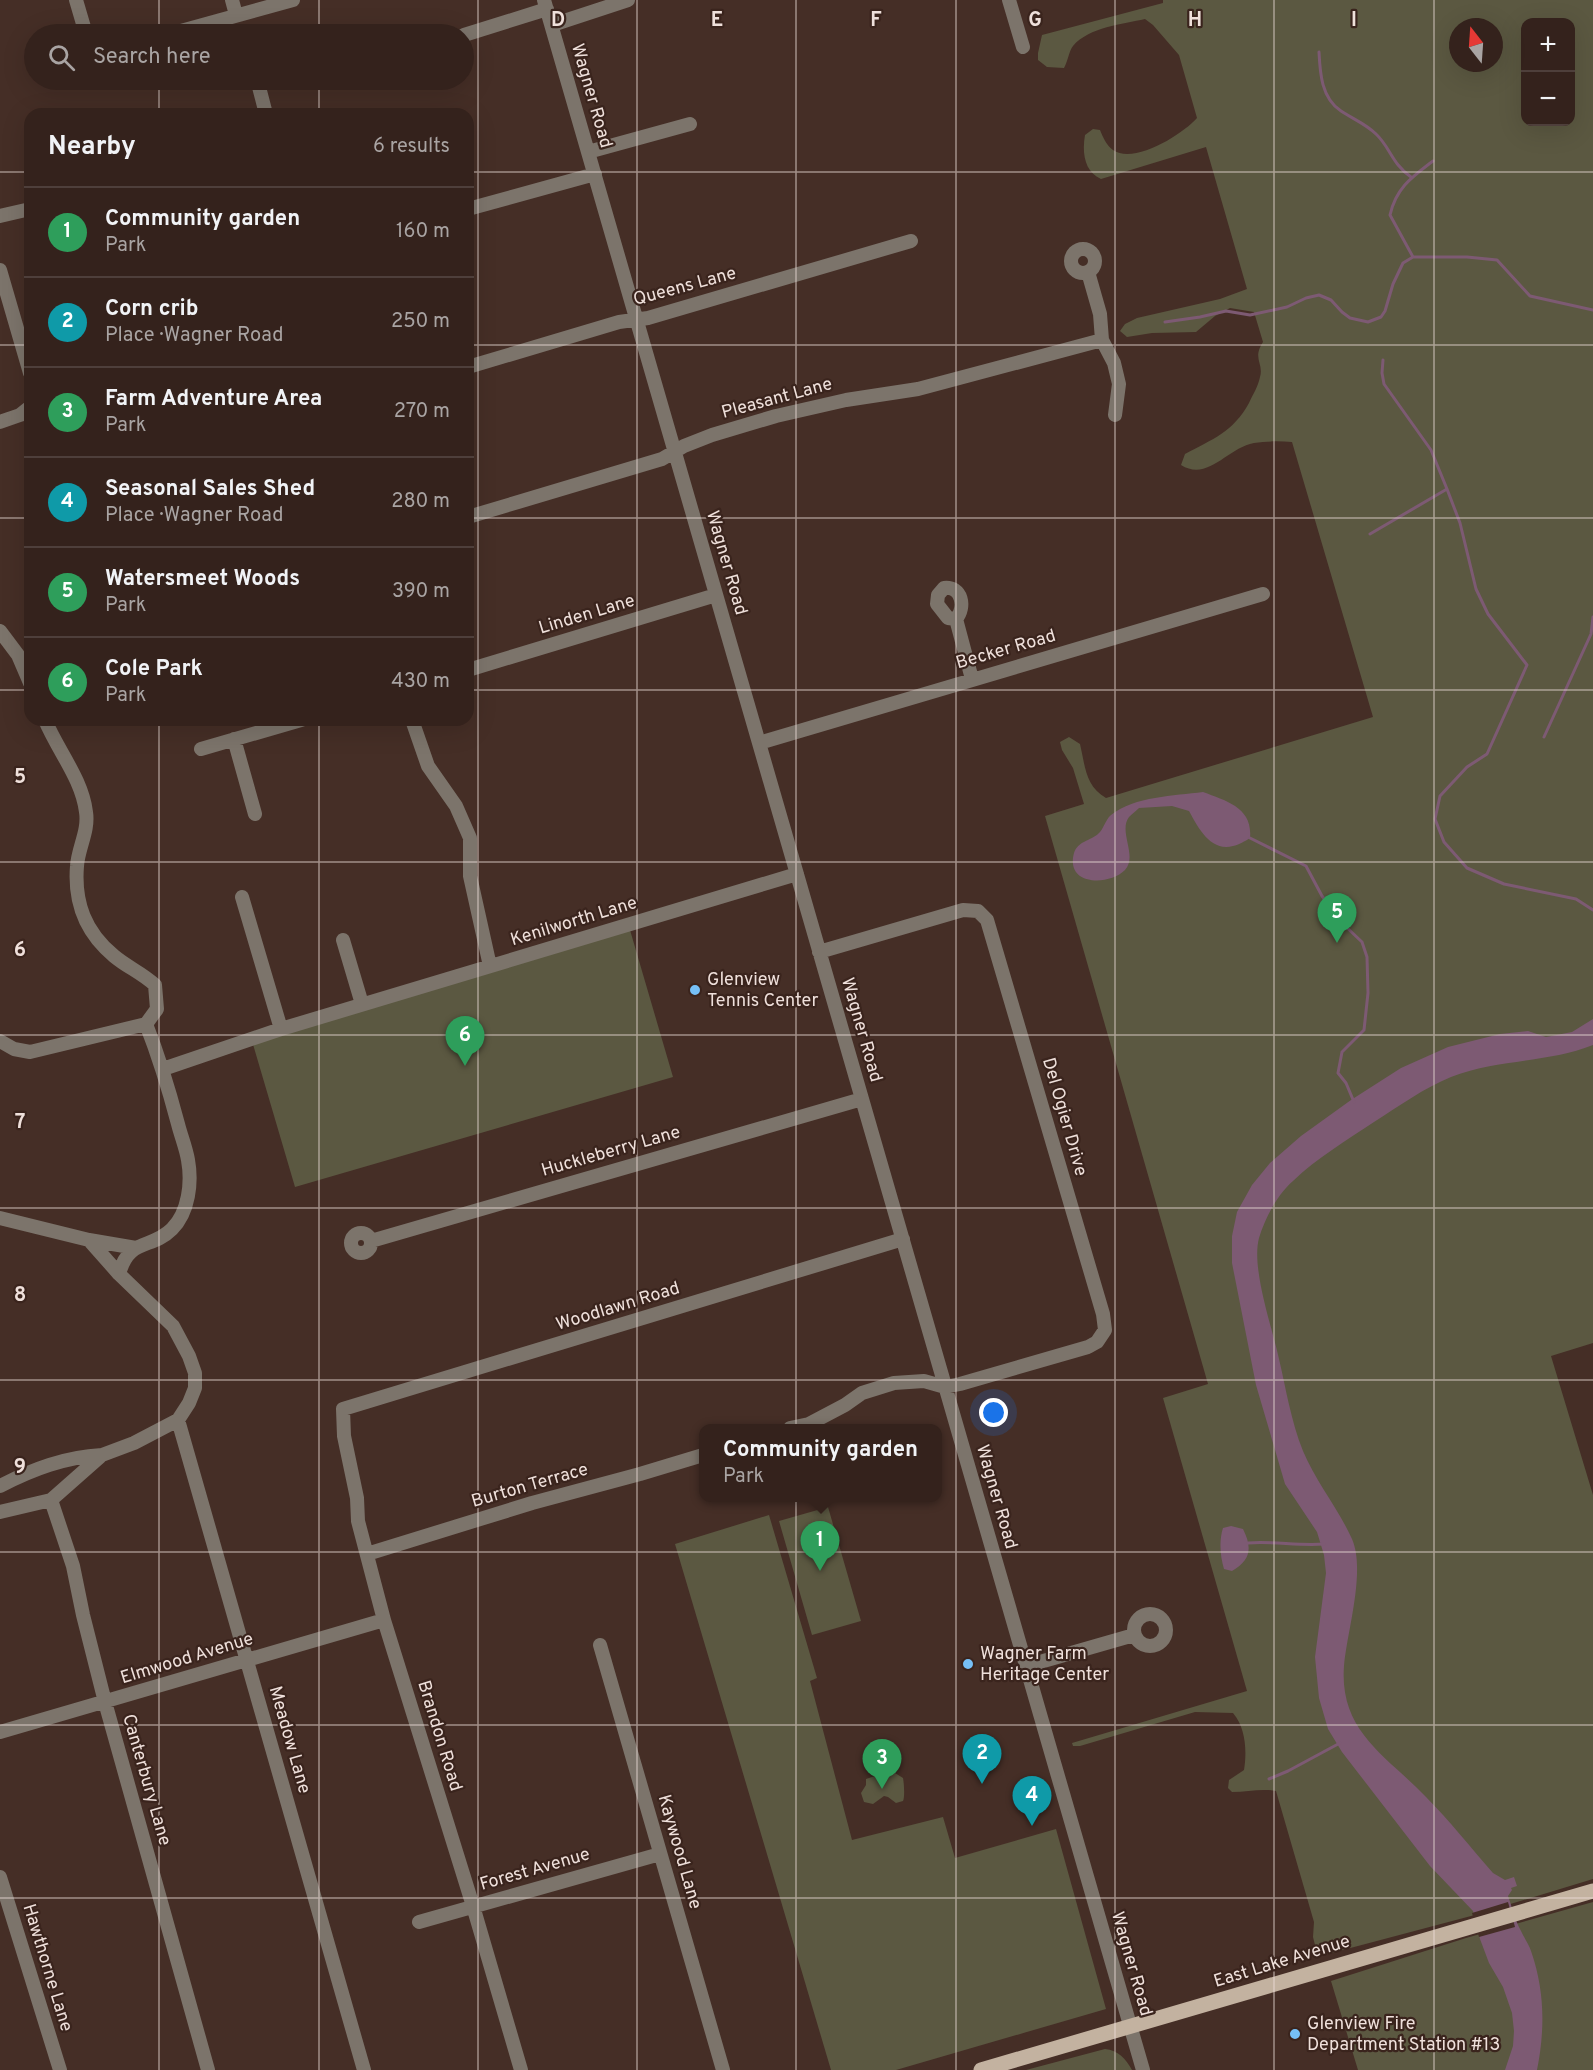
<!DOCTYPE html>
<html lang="en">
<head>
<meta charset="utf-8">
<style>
	body { margin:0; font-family:Overpass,sans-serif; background:#3c2a25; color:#f1f3f6 }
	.controls { position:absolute; right:18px; top:18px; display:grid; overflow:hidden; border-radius:12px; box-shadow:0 6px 24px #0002 }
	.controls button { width:54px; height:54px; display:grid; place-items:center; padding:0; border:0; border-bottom:2px solid #4e3f3b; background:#34221c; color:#f1f3f6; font:30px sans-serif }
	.compass { position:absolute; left:1449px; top:18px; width:54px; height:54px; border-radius:50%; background:#34221c; box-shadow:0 6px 24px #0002; rotate:343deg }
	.you { position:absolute; left:994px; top:1413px; width:21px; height:21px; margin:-15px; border:4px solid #fff; border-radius:50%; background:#1a73e8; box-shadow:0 0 0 9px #1a73e833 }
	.badge { display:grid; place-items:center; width:39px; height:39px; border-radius:50%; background:#76c0f7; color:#fff; font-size:20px; font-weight:700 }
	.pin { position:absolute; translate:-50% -50px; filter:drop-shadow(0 2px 3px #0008) }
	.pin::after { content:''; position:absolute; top:32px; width:21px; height:18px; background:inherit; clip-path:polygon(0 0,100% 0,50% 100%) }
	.popup { position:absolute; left:699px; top:1424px; width:243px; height:78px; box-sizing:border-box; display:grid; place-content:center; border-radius:12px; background:#34221c; filter:drop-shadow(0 2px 4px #0005); font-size:20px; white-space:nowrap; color:#a9a4a3 }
	.popup b { font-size:22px; color:#f1f3f6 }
	.popup::after { content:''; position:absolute; left:50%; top:100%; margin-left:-12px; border:12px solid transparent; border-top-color:#34221c }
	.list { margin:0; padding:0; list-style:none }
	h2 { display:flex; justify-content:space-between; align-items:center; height:78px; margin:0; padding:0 24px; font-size:26px }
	h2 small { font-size:20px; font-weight:400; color:#a9a4a3 }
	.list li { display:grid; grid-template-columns:39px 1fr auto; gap:18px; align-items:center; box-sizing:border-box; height:90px; padding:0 24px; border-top:2px solid #4e3f3b }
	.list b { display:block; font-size:22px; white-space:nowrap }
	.list p { margin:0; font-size:20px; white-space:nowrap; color:#a9a4a3 }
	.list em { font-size:20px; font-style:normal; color:#a9a4a3 }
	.icon { flex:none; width:33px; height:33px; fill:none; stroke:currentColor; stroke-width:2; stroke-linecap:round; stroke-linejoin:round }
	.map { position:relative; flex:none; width:1593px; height:2070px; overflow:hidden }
	.search { position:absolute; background:#34221c; box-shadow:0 6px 24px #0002; left:24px; top:24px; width:450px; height:66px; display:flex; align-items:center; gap:15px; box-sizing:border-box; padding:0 21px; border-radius:33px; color:#a9a4a3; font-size:22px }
	.panel { position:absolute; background:#34221c; box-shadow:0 6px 24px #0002; left:24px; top:108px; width:450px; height:618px; border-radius:18px }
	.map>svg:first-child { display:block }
	.green { fill:#5b5841; fill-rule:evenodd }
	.water { fill:#7d5a73 }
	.pier { fill:#452e26 }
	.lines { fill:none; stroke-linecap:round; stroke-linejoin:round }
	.stream { stroke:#7d5a73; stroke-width:3 }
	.minor { stroke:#7c746b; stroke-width:14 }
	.major { stroke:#c3b2a0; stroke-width:15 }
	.grid { fill:none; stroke:#efe0db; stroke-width:1.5; stroke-opacity:0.55 }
	.poi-dot { fill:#76c0f7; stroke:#3a241d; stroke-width:2 }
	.labels { text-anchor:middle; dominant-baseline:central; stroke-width:4.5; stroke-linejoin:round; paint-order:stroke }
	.street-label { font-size:18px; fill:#efe0db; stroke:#3a241d }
	.poi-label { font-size:18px; fill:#efe0db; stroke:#3a241d; text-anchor:start }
	.grid-label { font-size:20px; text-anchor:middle; font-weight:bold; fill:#efe0db; stroke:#3a241d; stroke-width:4.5; stroke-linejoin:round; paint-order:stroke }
</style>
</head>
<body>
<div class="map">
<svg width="1593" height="2070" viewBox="0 0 1593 2070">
	<rect width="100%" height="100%" fill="#452e26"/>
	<path class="green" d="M1163,0H1593V1343L1551,1356L1593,1495V1879L1471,1916L1324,1955L1322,1947L1315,1945L1313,1937L1314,1922L1276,1791C1261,1788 1248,1792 1232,1792L1228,1788L1229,1780L1244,1770C1247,1752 1246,1728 1233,1713L1195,1712L1080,1746H1073L1072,1743L1247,1691L1163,1398L1208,1384L1045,816L1084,804L1073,768L1062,750L1060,742L1069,737L1080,744C1085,765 1085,786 1106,798L1373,717L1292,442C1280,441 1266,441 1254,443C1227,448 1208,482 1181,465L1185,454C1213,439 1233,432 1249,403C1253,394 1258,387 1260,377C1264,363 1252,359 1263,342L1254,312L1230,308L1215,316L1196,332L1152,333L1127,337L1120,331L1125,324L1137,318L1220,299L1247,289L1206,147L1101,179C1084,172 1082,152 1085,135L1093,129L1100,130C1103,137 1106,145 1113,150C1134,165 1183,134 1197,118L1179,55L1153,25L1145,19C1123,24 1089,27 1073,46C1069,51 1068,61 1064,68L1047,67L1038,60V53L1042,35L1163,3ZM1526,22H1570V122H1526ZM1458,27H1494V63H1458Z
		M630,930L673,1077L295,1187L252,1041Z
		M828,1507L861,1621L812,1635L779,1521Z
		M769,1515L817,1678L810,1681L852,1840L943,1817L955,1858L1056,1829L1106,2009L896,2070H831L675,1544Z
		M884,1773H895L903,1778C904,1783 905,1797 903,1801L896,1803L888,1797L884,1796L873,1804L864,1802L861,1793L866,1785V1779Z
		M1593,1902V2070H1358L1331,1981L1466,1938Z
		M1105,2049C1118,2050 1126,2059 1132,2070H1026Z"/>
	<path class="water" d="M1203,792C1227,801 1253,808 1250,838C1245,841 1239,845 1233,846C1210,852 1198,827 1189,811L1172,806L1139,808C1136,811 1132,814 1129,817C1118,832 1138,856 1125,870C1109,886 1065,886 1074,853C1078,841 1090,841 1098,834C1104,829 1105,820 1111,815C1135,796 1174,796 1203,792Z
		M1593,1019V1045C1548,1063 1497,1059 1451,1077C1424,1088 1399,1106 1374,1122C1347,1140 1317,1158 1293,1181C1277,1195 1265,1218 1259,1238C1251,1268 1272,1327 1279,1359C1286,1389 1291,1421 1303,1451C1316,1482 1338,1508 1352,1539C1366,1571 1347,1631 1344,1666C1339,1732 1387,1756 1426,1797C1450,1821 1471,1848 1493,1873L1505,1880L1514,1877L1517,1886L1511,1888L1512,1890L1508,1896C1512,1907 1515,1920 1521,1931C1524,1938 1529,1944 1531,1951C1545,1991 1545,2030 1537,2070H1505L1513,2046L1514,2031L1512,2013L1503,1987L1489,1963L1480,1939L1473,1911L1430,1866L1342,1752L1328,1729L1319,1698L1315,1657L1326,1573L1324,1555L1317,1532L1285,1484L1256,1385L1232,1263V1236L1237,1212L1252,1185L1270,1163L1301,1136L1351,1100L1401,1068L1448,1047L1500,1034L1528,1031L1546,1037L1572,1032Z
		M1231,1526L1243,1529C1253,1549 1250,1560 1232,1571L1224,1569C1220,1556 1219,1540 1223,1528Z"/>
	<path class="pier" d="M1508,1902L1515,1927L1479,1937L1472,1913Z"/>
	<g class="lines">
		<path class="stream" d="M1319,52C1320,72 1321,98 1341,111C1353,119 1366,124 1376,134C1390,147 1392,164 1411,177
			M1413,257L1390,215C1396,188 1412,177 1433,161
			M1165,322L1200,317L1226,311L1250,315L1287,307L1306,298L1319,295L1331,300L1342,312L1350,318L1368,322L1381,317L1385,311L1393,284L1403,263L1413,257H1467L1497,260L1530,296L1593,310
			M1383,360L1382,373L1384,384L1431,450L1447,489
			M1370,534L1447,489L1460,523L1476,589L1488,614L1527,665L1487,754L1467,767L1440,796L1435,819L1444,842L1467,868L1504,884L1576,899L1593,910
			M1544,737L1591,634L1593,617
			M1250,838L1306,866L1322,896L1342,923L1362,942L1367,957L1368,993L1364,1030L1342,1052L1338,1073L1346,1083L1354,1102
			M1248,1543C1274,1541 1298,1546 1324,1544
			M1269,1779L1288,1771L1340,1743"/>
		<path class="minor" d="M76,0L86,34
			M232,0L236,15
			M544,0L1143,2070
			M1009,0L1023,47
			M552,25L628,0
			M170,34L293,0
			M464,35L547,9
			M259,87L266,114
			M588,152L690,124
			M468,209L595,174
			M0,216L30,209
			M1071 261a12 12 0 1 1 24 0a12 12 0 1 1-24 0Z
			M0,270L30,373
			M1088,272L1100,314L1102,340L1114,363L1119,384L1115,415
			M468,367L619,322L648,318L911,241
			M0,422L20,415L30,407
			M468,517L662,459L684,446L712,435L776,416L846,400L918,389L1102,340
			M956,619L948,618L937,604L938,595L944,588C962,586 966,607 956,619L972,679
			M0,631L18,655L30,683
			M468,670L716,595
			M45,720C58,751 82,779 86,812C89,831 78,848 77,866C74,903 85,932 114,956C127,967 142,973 155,985L157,1009L146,1024C159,1057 169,1090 178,1124C181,1136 186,1148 188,1160C192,1182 189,1212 172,1229C151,1250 129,1237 119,1274
			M412,720L428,766L456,806L470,838V876L490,966
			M234,739L255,814
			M759,743L1263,594
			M201,749L301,720
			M242,897L281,1029
			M343,940L362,1004
			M0,1041L14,1049L30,1052L146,1024
			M163,1069L281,1029L797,874
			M0,1218L89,1240L136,1248
			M351 1243a10 10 0 1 1 20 0a10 10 0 1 1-20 0Z
			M371,1241L862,1099
			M178,1420L364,2070
			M790,1428L809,1424L845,1405L862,1393L894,1383L924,1381L945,1387L960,1384L1088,1347L1097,1342L1105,1330L1103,1314L987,920L978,911L963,910L819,952
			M0,1486C33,1469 65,1457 102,1455
			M51,1500L73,1566L83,1615L105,1702L208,2070
			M0,1512L51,1500L102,1455L134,1443L178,1420L189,1403L195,1388V1373L189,1356L173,1326L119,1274L89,1240
			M367,1554L532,1503L640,1474L703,1455
			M1134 1630a16 16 0 1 1 32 0a16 16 0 1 1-32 0Z
			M600,1645L723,2070
			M1026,1666L1134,1635
			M0,1732L384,1620
			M0,1877L60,2070
			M419,1922L660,1854
			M521,2070L473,1906L384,1620L358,1521L357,1498L344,1436L343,1409L903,1239"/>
		<path class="major" d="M981,2070L1593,1891"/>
	</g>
	<path class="grid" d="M159,0V34M319,0V34M478,0V2070M637,0V2070M796,0V2070M956,0V2070M1115,0V2070M1274,0V2070M1434,0V2070M159,80V114M319,80V114M0,172H30M468,172H1593M0,345H30M468,345H1593M0,518H30M468,518H1593M0,690H30M468,690H1593M159,720V2070M319,720V2070M0,862H1593M0,1035H1593M0,1208H1593M0,1380H1593M0,1552H1593M0,1725H1593M0,1898H1593"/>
	<g class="poi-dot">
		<circle cx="695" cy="990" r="6"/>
		<circle cx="968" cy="1664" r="6"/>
		<circle cx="1295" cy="2034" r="6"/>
	</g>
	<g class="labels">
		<g class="street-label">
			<text transform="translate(591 96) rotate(74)">Wagner Road</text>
			<text transform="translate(685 287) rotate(-15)">Queens Lane</text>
			<text transform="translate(777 399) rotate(-15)">Pleasant Lane</text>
			<text transform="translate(726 563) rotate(74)">Wagner Road</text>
			<text transform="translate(587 615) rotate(-17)">Linden Lane</text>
			<text transform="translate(1006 650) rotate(-16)">Becker Road</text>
			<text transform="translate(574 922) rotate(-17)">Kenilworth Lane</text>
			<text transform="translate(861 1030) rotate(74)">Wagner Road</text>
			<text transform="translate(1064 1117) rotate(74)">Del Ogier Drive</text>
			<text transform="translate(611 1152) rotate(-16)">Huckleberry Lane</text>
			<text transform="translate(618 1307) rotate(-17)">Woodlawn Road</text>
			<text transform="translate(530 1486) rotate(-16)">Burton Terrace</text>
			<text transform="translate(996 1497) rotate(74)">Wagner Road</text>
			<text transform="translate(187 1659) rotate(-17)">Elmwood Avenue</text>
			<text transform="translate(439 1736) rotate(73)">Brandon Road</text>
			<text transform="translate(289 1740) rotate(74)">Meadow Lane</text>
			<text transform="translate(146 1780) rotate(74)">Canterbury Lane</text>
			<text transform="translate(679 1852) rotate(74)">Kaywood Lane</text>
			<text transform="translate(535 1870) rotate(-16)">Forest Avenue</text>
			<text transform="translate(1282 1962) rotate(-17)">East Lake Avenue</text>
			<text transform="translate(1131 1964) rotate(74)">Wagner Road</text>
			<text transform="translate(47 1968) rotate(73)">Hawthorne Lane</text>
		</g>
		<g class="poi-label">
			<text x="707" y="980">Glenview<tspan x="707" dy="21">Tennis Center</tspan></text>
			<text x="980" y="1654">Wagner Farm<tspan x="980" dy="21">Heritage Center</tspan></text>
			<text x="1307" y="2024">Glenview Fire<tspan x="1307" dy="21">Department Station #13</tspan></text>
		</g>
	</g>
	<g class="grid-label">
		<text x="558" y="26">D</text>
		<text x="717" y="26">E</text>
		<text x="876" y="26">F</text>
		<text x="1035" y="26">G</text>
		<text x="1195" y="26">H</text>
		<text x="1354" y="26">I</text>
		<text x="20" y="783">5</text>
		<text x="20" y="956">6</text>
		<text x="20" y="1128">7</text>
		<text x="20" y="1301">8</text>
		<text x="20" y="1473">9</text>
	</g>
</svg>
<div class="controls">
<button>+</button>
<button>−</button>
</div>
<svg class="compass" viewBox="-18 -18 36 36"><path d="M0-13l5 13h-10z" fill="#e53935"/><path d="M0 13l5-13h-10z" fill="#a9a4a3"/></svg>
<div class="you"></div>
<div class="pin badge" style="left:820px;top:1571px;background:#2e9e5b">1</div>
<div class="popup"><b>Community garden</b>Park</div>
<div class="pin badge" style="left:982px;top:1784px;background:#0f9aa8">2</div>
<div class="pin badge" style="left:882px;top:1789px;background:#2e9e5b">3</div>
<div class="pin badge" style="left:1032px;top:1826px;background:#0f9aa8">4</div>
<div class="pin badge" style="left:1337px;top:943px;background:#2e9e5b">5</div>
<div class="pin badge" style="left:465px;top:1066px;background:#2e9e5b">6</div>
<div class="search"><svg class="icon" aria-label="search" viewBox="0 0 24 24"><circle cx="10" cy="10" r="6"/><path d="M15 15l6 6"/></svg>Search here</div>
<section class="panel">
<h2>Nearby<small>6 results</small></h2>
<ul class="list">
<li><span class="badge" style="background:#2e9e5b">1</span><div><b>Community garden</b><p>Park</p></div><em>160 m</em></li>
<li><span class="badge" style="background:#0f9aa8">2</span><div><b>Corn crib</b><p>Place · Wagner Road</p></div><em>250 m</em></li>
<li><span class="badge" style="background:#2e9e5b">3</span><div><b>Farm Adventure Area</b><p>Park</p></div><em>270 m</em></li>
<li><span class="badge" style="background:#0f9aa8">4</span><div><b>Seasonal Sales Shed</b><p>Place · Wagner Road</p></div><em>280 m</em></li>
<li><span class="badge" style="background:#2e9e5b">5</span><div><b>Watersmeet Woods</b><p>Park</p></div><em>390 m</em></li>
<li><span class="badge" style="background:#2e9e5b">6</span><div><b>Cole Park</b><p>Park</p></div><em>430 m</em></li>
</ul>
</section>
</div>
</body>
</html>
